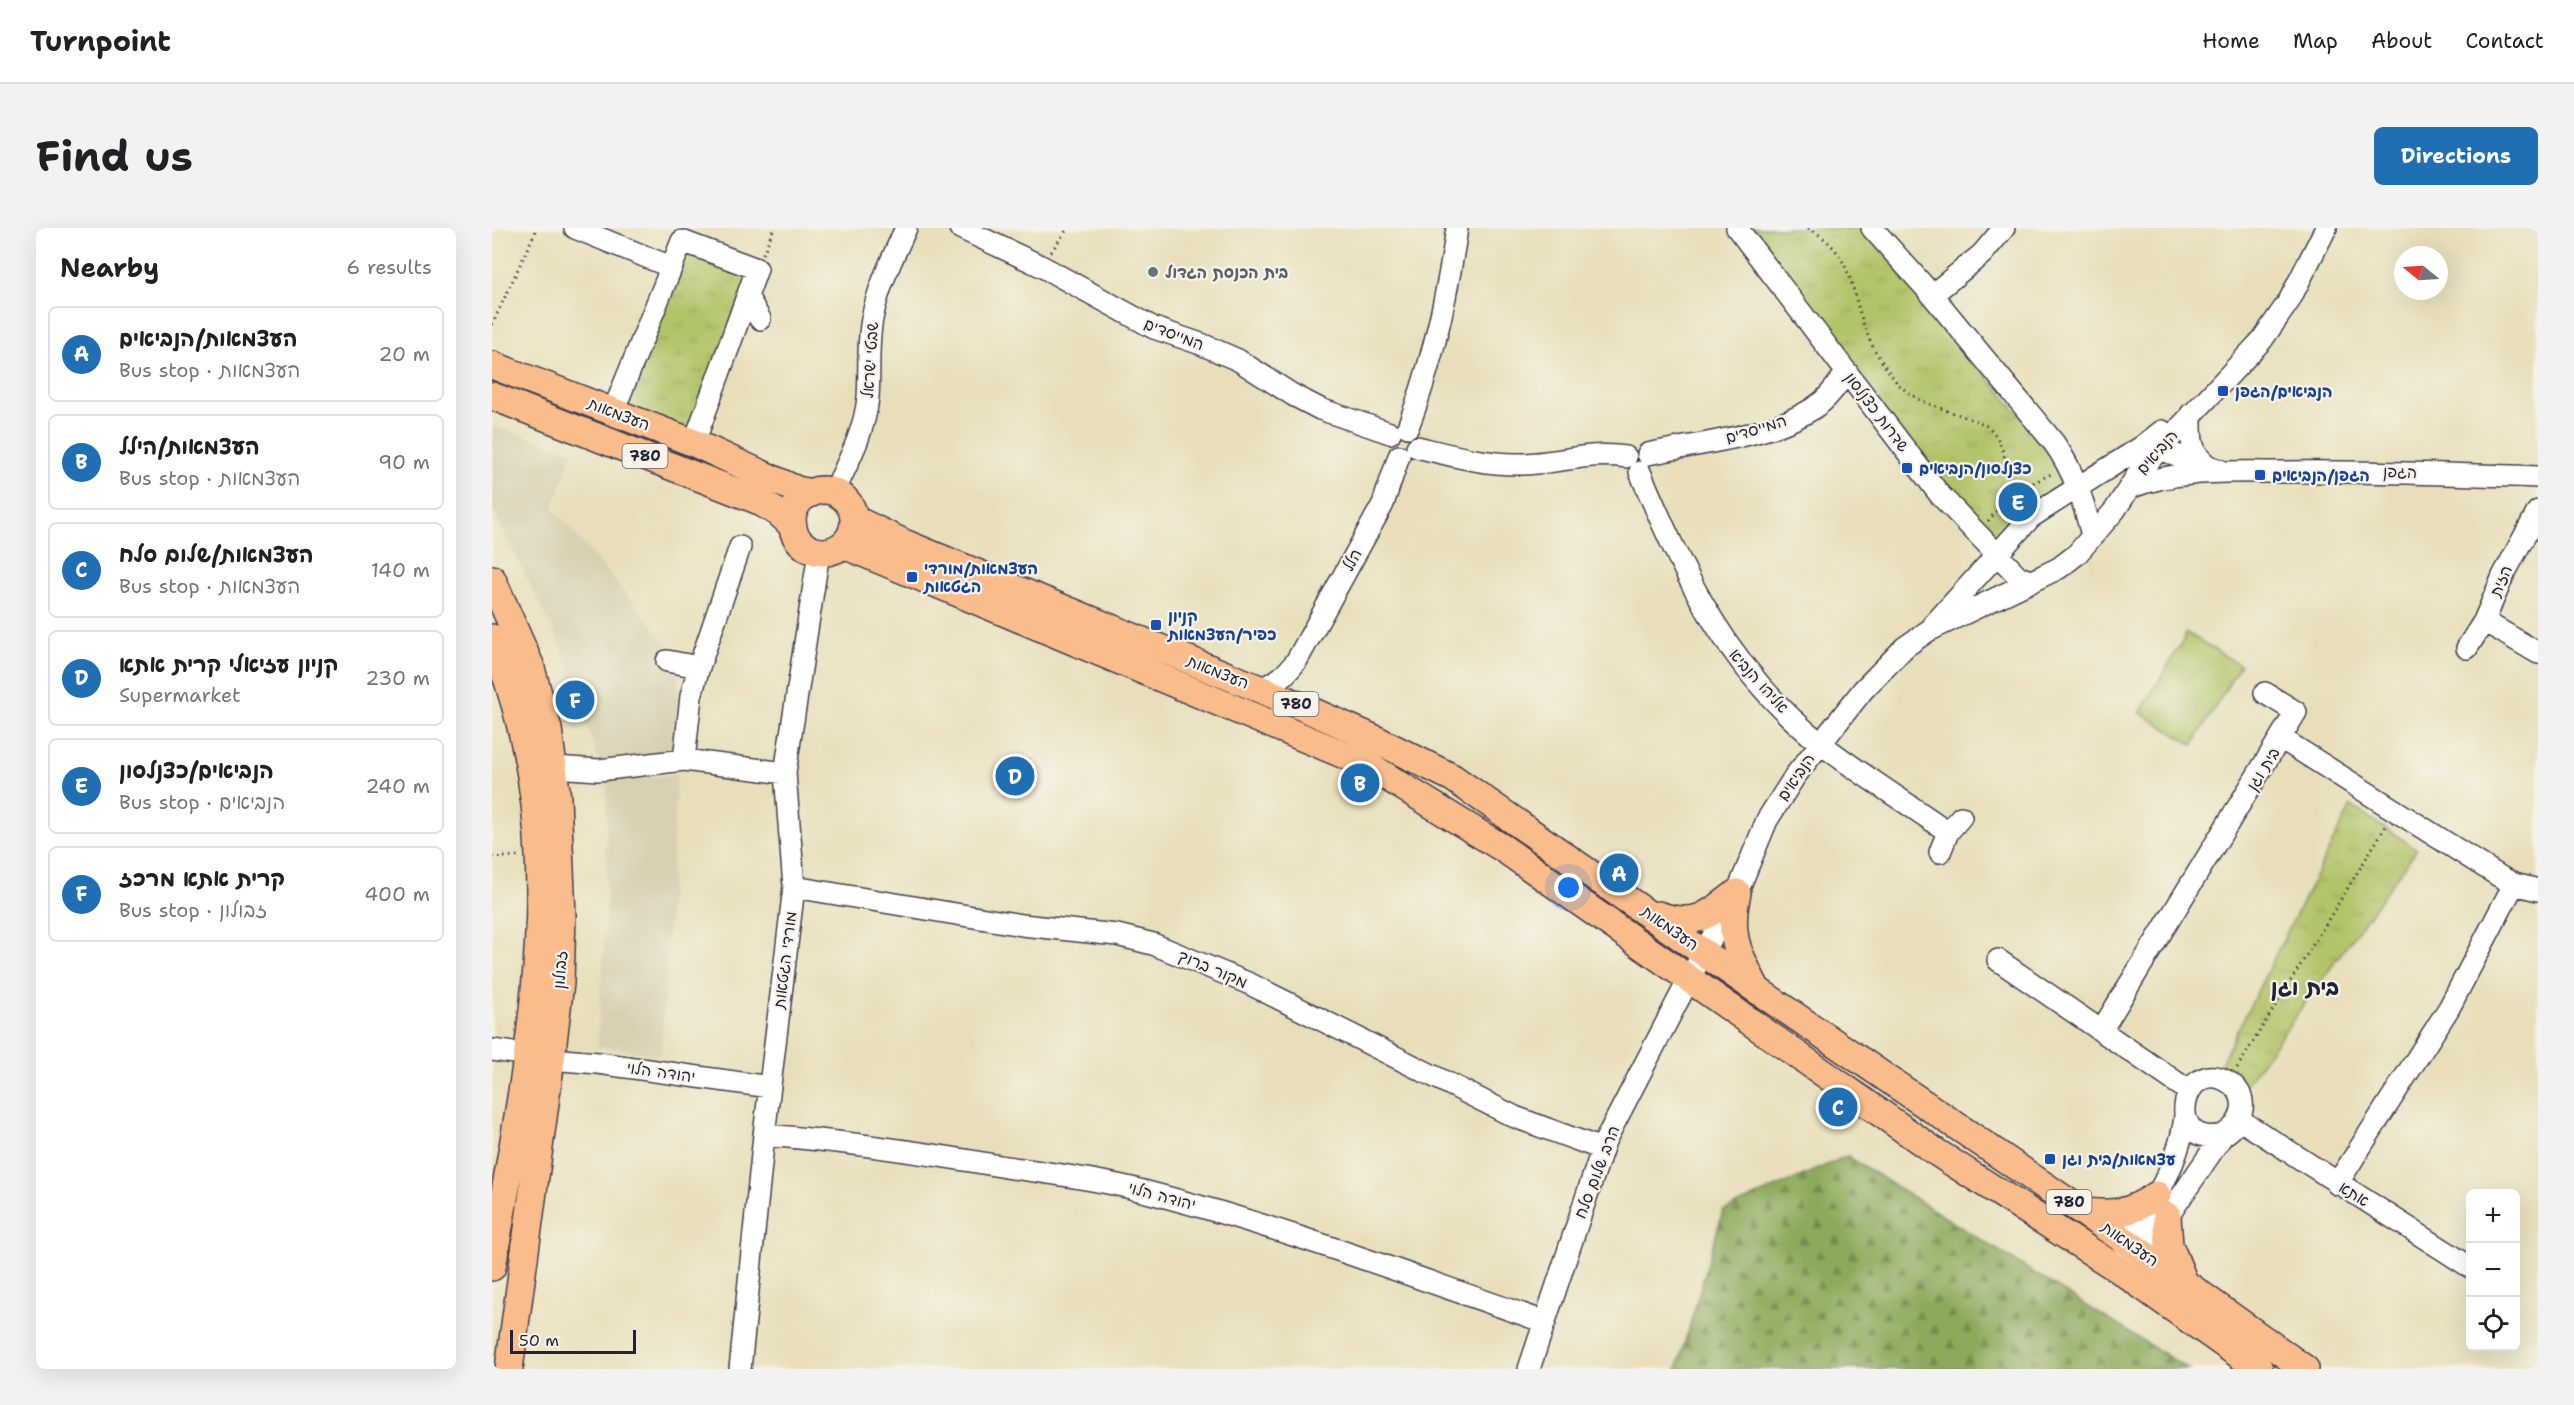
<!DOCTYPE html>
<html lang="en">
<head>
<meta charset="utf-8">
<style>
	body { margin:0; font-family:"Shantell Sans","Playpen Sans Hebrew",sans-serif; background:#f2f2f2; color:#202124 }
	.controls { position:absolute; right:18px; bottom:18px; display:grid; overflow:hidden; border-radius:9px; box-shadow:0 6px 24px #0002 }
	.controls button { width:54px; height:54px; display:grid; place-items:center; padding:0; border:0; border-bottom:2px solid #e0e0e0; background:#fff; color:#202124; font:30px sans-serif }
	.compass { position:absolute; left:1902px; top:18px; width:54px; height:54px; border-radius:50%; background:#fff; box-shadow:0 6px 24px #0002; rotate:288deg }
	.scale { position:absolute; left:18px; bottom:15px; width:126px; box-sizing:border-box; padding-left:6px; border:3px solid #22223b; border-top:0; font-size:16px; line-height:21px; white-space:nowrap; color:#22223b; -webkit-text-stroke:4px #f7f3e8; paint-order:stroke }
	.you { position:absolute; left:1077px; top:660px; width:21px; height:21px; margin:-15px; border:4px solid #fff; border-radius:50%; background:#1a73e8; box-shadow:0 0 0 9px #1a73e833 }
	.badge { display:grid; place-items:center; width:39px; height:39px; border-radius:50%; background:#1f6fb2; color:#fff; font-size:20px; font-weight:700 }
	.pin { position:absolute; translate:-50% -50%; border:3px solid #fff; box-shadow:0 2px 6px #0006 }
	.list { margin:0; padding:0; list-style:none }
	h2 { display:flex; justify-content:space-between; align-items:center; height:78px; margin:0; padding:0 24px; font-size:26px }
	h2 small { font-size:20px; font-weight:400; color:#757577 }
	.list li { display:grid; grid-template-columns:39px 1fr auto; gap:18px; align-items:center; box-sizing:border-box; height:96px; margin:0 12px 12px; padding:0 12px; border:2px solid #e0e0e0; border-radius:9px }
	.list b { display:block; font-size:22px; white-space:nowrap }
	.list p { margin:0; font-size:20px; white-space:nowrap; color:#757577 }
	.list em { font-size:20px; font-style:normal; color:#757577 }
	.icon { flex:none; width:33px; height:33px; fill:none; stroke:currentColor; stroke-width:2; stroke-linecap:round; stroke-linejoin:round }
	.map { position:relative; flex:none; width:2046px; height:1141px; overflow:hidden; border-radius:9px }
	header { display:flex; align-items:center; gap:36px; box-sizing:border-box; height:84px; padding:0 30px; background:#fff; border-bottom:2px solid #e0e0e0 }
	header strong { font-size:28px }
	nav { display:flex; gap:33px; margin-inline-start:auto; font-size:21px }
	.intro { display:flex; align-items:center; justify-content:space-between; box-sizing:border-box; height:144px; padding:0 36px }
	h1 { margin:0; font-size:42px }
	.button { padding:15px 27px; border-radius:9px; background:#1f6fb2; color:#fff; font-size:21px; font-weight:700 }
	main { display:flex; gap:36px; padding:0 36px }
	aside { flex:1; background:#fff; border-radius:9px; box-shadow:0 6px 24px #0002 }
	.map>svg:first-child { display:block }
	.built { fill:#d8d0b2 }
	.grass { fill:url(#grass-tufts); stroke:#6a7352; stroke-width:1.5 }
	.forest { fill:url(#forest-firs); stroke:#57664c; stroke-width:1.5 }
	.pitch { fill:#b1c468; stroke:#6a7352; stroke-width:1.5 }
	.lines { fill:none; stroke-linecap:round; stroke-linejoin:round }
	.minor-casing { stroke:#403e4e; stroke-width:24 }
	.major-casing { stroke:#403e4e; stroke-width:30 }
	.path { stroke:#403e4e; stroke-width:3; stroke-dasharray:1.5 4.5; stroke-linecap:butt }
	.minor { stroke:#fff; stroke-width:21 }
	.major { stroke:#fabc8b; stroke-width:27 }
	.worship-dot { fill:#6b7280; stroke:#f7f3e8; stroke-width:2 }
	.transit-dot { fill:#1a4fb4; stroke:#f7f3e8; stroke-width:2 }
	.labels { text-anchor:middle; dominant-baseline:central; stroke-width:4.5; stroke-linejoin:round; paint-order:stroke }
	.shield { fill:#f7f3e8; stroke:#62616f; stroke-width:1.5 }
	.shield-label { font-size:15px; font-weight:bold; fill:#22223b }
	.worship-label { font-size:16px; font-weight:bold; fill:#5b616d; stroke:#f7f3e8; text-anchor:start }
	.street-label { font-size:16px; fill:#22223b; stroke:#f7f3e8 }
	.transit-label { font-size:16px; font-weight:bold; fill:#164399; stroke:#f7f3e8; text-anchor:start }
	.district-label { font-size:22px; font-weight:bold; fill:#22223b; stroke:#f7f3e8 }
</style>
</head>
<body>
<header>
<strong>Turnpoint</strong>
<nav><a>Home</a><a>Map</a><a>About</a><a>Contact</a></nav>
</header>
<div class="intro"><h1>Find us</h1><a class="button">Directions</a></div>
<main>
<aside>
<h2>Nearby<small>6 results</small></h2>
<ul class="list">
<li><span class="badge">A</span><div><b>העצמאות/הנביאים</b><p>Bus stop · העצמאות</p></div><em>20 m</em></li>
<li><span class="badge">B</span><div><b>העצמאות/הילל</b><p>Bus stop · העצמאות</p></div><em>90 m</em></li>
<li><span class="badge">C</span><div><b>העצמאות/שלום סלח</b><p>Bus stop · העצמאות</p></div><em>140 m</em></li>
<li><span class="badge">D</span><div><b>קניון עזיאלי קרית אתא</b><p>Supermarket</p></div><em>230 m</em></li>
<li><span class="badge">E</span><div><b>הנביאים/כצנלסון</b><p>Bus stop · הנביאים</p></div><em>240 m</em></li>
<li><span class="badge">F</span><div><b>קרית אתא מרכז</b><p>Bus stop · זבולון</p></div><em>400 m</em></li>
</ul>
</aside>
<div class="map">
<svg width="2046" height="1141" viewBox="0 0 2046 1141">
	<defs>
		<pattern id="grass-tufts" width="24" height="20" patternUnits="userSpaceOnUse" patternTransform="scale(1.5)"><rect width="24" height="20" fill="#b1c468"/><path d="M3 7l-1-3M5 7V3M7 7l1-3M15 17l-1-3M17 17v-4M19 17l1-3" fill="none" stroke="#98a85b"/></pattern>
		<pattern id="forest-firs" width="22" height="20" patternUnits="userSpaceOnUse" patternTransform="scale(1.5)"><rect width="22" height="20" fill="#8caa5c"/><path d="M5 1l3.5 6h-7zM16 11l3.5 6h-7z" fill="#728a4d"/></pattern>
	</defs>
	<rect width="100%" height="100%" fill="#f7f3e8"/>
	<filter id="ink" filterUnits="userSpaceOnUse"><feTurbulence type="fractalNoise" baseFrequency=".0167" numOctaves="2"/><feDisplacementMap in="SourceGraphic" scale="12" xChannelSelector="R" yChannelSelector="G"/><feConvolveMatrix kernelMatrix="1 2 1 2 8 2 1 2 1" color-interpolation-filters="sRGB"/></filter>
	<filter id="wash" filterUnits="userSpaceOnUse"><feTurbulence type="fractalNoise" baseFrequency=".008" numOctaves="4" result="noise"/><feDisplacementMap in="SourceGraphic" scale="24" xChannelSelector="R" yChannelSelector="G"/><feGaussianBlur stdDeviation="1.35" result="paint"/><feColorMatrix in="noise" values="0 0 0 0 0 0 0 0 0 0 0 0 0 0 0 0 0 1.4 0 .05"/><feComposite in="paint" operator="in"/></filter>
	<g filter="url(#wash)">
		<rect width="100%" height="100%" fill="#e8dfba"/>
		<path class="built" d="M0,197L81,224L61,280L187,429L183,525L106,532L70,420L0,280Z
			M185,547L169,828L105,818L114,685L115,551Z"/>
		<path class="grass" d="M1247,0H1371L1568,235L1573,259L1507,315L1472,285Z
			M193,19L258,43L199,204L128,175Z
			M1859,578L1925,621L1750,862L1724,845Z"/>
		<path class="forest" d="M1355,928L1696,1141H1185L1231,983Z"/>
		<path class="pitch" d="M1695,405L1748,437L1701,517L1648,485Z"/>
	</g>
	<g filter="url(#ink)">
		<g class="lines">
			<g class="minor-casing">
				<path id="minor" d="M83,0L179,39
					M468,0L549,38L662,100L709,116L746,132L801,167L828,181L898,205
					M1245,0L1448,267L1526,348L1539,354
					M1380,0L1440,67L1562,215C1582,243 1592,275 1600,308
					M1440,67L1490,26L1512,0
					M255,68L268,91
					M121,184L190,13L265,41L202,215
					M1699,186C1699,209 1697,225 1718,239
					M916,199C941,134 955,69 965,0
					M925,219C958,227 994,237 1029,236C1064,236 1099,223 1134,229
					M1655,219L1667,221L1728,242
					M1156,226C1207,215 1290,208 1331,173C1341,164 1347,154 1355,144
					M1148,244C1192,348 1237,443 1328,515C1369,547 1414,574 1456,604
					M1637,260C1684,241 1740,244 1790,244C1876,243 1961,246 2046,249
					M342,264C356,234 373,203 376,169C378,143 375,117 380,91C386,59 401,29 414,0
					M1992,393L2046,425
					M1442,396L1539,289L1651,218L1670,203
					M1975,420L1992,393L2011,348L2046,283
					M175,433L207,439
					M766,461C785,455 794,447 805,432L891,276L907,228
					M1790,511L2007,648L2022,656L2046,662
					M192,532L199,468L207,439L248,319
					M62,539L107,542L192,532L293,545
					M1448,624L1456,604L1469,589
					M302,659L530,697L625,707L661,716L758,756L1023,889L1110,921
					M1506,732L1697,863
					M1609,803L1804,484L1773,465
					M0,822L36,827
					M59,831L106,835L278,859
					M1748,892L1978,1039
					M272,907C353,913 434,925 514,939C556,945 598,950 639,960C780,995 916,1047 1053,1094
					M1845,956L1957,780L2022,656
					M1632,1028C1637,1004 1653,987 1665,967C1679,942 1690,917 1693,888
					M1641,1034L1651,1025L1731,907C1751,896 1759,869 1738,855C1691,824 1669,921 1731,907
					M248,1141L272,907L302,659L293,545L327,324
					M1037,1141L1113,913L1197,751L1245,665L1275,592L1303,548L1371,462L1413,419L1436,403L1567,340L1584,327L1623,282L1650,240L1770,112L1797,73L1834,0"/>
			</g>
			<g class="major-casing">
				<path id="major" d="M0,137L202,215L305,262L320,265
					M0,168L265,272L288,286L301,298
					M300 293a31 31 0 1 1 62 0a31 31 0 1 1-62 0Z
					M362,291L414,316L792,471L881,510L961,550L1265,762L1635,1014L1813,1141
					M352,317L874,536L1012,621L1444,924L1629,1043L1767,1141
					M0,351L38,437L56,501L65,570L70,688L68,755L59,831L17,1141
					M0,410C87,620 36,825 0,1039
					M1245,665C1236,705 1244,722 1263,758
					M1166,687C1203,700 1217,687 1245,665
					M1591,984C1624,987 1637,986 1665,967
					M1675,988L1677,1017L1692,1054"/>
			</g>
			<path class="path" d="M1316,0C1363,25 1358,65 1376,108C1381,122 1393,138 1402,151C1419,173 1449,180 1473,189C1484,193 1494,195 1501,204C1517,224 1514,255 1524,277
				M559,24L576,0
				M271,26L282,0
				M0,97L45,0
				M1496,293L1519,266L1559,246
				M0,630L26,628
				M1745,840L1894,598"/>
			<use href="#minor" class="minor"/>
			<use href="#major" class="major"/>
		</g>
	</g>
	<circle class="worship-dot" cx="661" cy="44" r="6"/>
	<g class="transit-dot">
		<rect x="1725" y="157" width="12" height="12" rx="3"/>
		<rect x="1409" y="234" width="12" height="12" rx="3"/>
		<rect x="1762" y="241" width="12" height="12" rx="3"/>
		<rect x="414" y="343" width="12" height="12" rx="3"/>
		<rect x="658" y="391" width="12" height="12" rx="3"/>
		<rect x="1552" y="925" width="12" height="12" rx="3"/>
	</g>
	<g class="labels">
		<g class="shield">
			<rect x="130.5" y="216" width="45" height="24" rx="4.5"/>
			<rect x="781.5" y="464" width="45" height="24" rx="4.5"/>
			<rect x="1554.5" y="962" width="45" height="24" rx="4.5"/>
		</g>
		<g class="shield-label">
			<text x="153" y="228">780</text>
			<text x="804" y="476">780</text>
			<text x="1577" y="974">780</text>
		</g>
		<g class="worship-label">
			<text x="673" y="44">בית הכנסת הגדול</text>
		</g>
		<g class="street-label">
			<text transform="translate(682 106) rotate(21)">המייסדים</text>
			<text transform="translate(378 132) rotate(-86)">שבטי ישראל</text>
			<text transform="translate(1385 184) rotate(53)">שדרות כצנלסון</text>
			<text transform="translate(127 186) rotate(21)">העצמאות</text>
			<text transform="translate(1264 201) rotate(-17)">המייסדים</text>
			<text transform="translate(1665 224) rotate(-49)">הנביאים</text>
			<text transform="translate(1908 244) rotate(2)">הגפן</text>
			<text transform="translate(860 332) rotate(-61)">הלל</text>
			<text transform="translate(2009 353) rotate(-66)">הזית</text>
			<text transform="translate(726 444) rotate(22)">העצמאות</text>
			<text transform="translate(1267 453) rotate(48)">אליהו הנביא</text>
			<text transform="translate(1771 541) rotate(-58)">בית וגן</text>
			<text transform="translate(1304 549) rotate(-56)">הנביאים</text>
			<text transform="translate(1178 700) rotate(35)">העצמאות</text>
			<text transform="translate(293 732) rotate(-83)">מורדי הגטאות</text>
			<text transform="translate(721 741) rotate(23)">מקור ברוך</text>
			<text transform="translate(68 742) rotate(-86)">זבולון</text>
			<text transform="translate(169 844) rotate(8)">יהודה הלוי</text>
			<text transform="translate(1105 944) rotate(-69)">הרב שלום סלח</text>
			<text transform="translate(1862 966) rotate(32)">אתא</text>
			<text transform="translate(670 968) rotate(15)">יהודה הלוי</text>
			<text transform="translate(1638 1016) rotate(35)">העצמאות</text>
		</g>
		<g class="transit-label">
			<text x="1743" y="163">הנביאים/הגפן</text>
			<text x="1427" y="240">כצנלסון/הנביאים</text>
			<text x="1780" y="247">הגפן/הנביאים</text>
			<text x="432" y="340">העצמאות/מורדי<tspan x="432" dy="18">הגטאות</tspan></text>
			<text x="676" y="388">קניון<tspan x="676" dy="18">כפיר/העצמאות</tspan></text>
			<text x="1570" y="931">עצמאות/בית וגן</text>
		</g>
		<g class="district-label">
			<text x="1813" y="759">בית וגן</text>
		</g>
	</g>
</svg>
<div class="controls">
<button>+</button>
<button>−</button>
<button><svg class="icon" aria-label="locate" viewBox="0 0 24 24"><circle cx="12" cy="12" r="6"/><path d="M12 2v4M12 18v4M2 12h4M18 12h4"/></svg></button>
</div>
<svg class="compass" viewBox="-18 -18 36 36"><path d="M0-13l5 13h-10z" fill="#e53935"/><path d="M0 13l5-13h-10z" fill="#757577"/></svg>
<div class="scale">50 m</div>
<div class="you"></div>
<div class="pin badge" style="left:1127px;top:645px">A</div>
<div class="pin badge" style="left:868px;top:555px">B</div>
<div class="pin badge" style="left:1346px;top:879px">C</div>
<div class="pin badge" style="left:523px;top:548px">D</div>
<div class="pin badge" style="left:1526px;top:274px">E</div>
<div class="pin badge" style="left:83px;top:472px">F</div>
</div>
</main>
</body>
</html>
